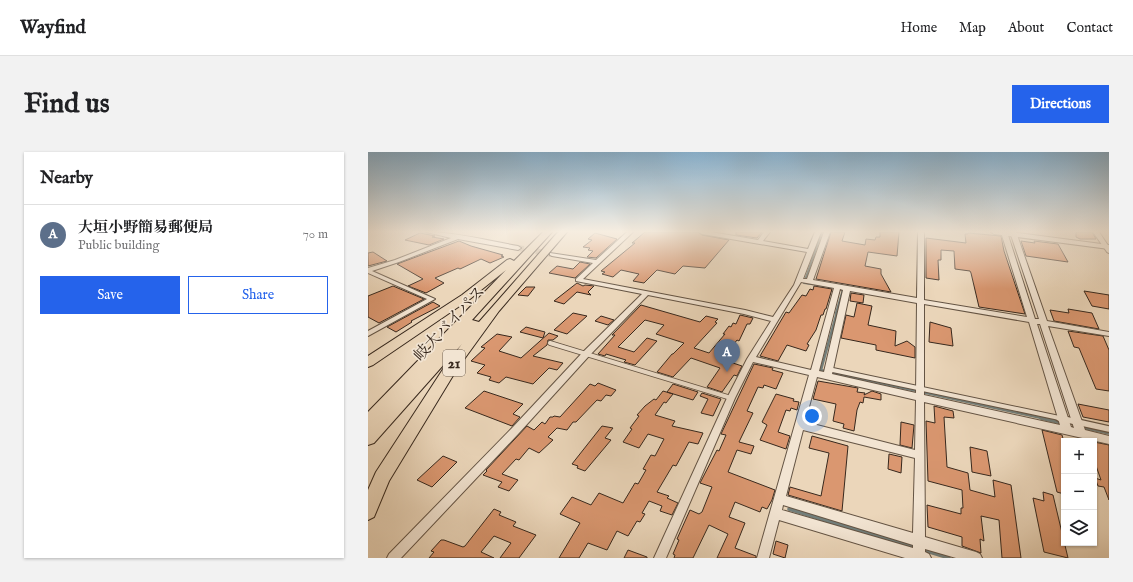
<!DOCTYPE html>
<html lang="en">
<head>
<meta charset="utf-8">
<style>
	body { margin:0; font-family:"IM FELL English","Noto Serif JP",serif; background:#f2f2f2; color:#202124 }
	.controls { position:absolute; right:12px; bottom:12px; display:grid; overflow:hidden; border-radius:0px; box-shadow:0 1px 3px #0004 }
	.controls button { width:36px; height:36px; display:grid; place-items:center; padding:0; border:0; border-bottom:1px solid #e0e0e0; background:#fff; color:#202124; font:20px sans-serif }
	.you { position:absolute; left:444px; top:264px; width:14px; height:14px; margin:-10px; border:3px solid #fff; border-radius:50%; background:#1a73e8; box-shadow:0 0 0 6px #1a73e833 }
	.badge { display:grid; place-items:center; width:26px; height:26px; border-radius:50%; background:#2563eb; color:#fff; font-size:13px; font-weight:700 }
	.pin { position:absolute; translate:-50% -33px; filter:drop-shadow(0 1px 2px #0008) }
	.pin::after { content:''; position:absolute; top:21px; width:14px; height:12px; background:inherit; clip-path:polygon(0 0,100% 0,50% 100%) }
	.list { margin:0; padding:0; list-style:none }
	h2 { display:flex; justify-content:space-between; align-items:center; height:52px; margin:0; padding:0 16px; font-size:17px }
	h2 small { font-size:13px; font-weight:400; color:#757577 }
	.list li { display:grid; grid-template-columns:26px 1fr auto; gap:12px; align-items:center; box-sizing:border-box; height:60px; padding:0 16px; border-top:1px solid #e0e0e0 }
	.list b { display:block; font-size:15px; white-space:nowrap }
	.list p { margin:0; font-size:13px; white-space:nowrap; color:#757577 }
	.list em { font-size:13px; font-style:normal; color:#757577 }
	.actions { display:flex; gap:8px; padding:12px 16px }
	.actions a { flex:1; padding:9px 0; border:1px solid #2563eb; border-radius:0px; text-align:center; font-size:14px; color:#2563eb }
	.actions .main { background:#2563eb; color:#fff }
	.icon { flex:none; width:22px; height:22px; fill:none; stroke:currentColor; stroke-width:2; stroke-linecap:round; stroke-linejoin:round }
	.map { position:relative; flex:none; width:741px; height:406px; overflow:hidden; border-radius:0px }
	header { display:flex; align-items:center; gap:24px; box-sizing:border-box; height:56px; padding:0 20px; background:#fff; border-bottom:1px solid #e0e0e0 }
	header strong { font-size:19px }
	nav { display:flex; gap:22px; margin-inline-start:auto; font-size:14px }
	.intro { display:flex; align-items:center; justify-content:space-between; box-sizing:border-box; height:96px; padding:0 24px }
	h1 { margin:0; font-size:28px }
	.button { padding:10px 18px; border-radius:0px; background:#2563eb; color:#fff; font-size:14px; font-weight:700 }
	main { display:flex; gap:24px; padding:0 24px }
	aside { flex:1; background:#fff; border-radius:0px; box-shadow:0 1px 3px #0004 }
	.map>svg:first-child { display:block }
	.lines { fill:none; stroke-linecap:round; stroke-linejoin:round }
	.stream-far2 { stroke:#727e7a; stroke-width:2 }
	.stream-far1 { stroke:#727e7a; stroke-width:2.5 }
	.stream { stroke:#727e7a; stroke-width:3.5 }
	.building { fill:#da9770; stroke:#37281d }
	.minor-tunnel { stroke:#c7b39b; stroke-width:6; stroke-dasharray:6 3; stroke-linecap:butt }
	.service-far1-casing { stroke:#645444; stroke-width:6 }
	.service-casing { stroke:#645444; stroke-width:8 }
	.minor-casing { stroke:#645444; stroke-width:2 }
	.tertiary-casing { stroke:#645444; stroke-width:2 }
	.trunk-casing { stroke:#37281d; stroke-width:2 }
	.service-far1 { stroke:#f2e4d2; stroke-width:4 }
	.service { stroke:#f2e4d2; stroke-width:5.5 }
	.minor { fill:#f2e4d2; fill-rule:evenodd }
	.tertiary { fill:#f2e4d2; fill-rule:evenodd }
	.trunk { fill:#ebd6ba; fill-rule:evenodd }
	.labels { text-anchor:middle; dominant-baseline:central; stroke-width:3.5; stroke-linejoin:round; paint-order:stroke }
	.shield { fill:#f2e4d2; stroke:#6f6053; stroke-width:1 }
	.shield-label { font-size:15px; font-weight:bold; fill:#37281d }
	.street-label { font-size:16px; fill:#37281d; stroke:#f2e4d2 }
</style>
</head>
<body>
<header>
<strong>Wayfind</strong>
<nav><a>Home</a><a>Map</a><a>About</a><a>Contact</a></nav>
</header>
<div class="intro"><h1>Find us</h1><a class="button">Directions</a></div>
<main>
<aside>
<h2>Nearby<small></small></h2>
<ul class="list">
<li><span class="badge" style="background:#5c6f8a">A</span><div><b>大垣小野簡易郵便局</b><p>Public building</p></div><em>70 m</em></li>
</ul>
<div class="actions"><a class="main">Save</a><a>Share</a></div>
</aside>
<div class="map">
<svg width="741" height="406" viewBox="0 0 741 406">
	<rect width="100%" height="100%" fill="#ebd6ba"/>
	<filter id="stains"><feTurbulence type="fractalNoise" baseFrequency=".005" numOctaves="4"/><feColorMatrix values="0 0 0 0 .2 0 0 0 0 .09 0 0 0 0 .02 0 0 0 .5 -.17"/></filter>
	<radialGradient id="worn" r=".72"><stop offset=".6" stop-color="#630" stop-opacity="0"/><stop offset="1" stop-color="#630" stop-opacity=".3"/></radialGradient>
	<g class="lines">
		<path class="stream-far2" d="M454,80L436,131L457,134
			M468,161L475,137H472"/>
		<path class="stream-far1" d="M469,160L453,218L678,267"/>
		<path class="stream" d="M673,266L694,271
			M714,275L741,281
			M421,357L548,396
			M555,398L581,406"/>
	</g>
	<path class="building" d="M277,80H330L334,83L361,88L337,116L315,114L307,122L289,118L276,131L265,129L271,122L253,118L245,125L234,122L237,120L233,119L267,91H264Z
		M368,80H394L389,86L368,83Z
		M463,80H477L474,89L497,93L498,87L507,88L508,85H512V80H531L529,104L500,100L497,114L513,117V122L523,140L448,127Z
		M708,80H724L728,87H712L708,85Z
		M52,81L67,84L64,85L76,87L61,93L37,88Z
		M227,81L249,87L228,106L219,105L225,99L220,98L222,96L215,95L224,88L220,87Z
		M600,81L633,84L636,99L657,162L611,155L603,121L602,119L587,117L586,99L573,98V108H570L571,128L558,126V86L598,91L597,82H600Z
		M91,89L103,94L135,103L133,104L136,105L122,111L113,107L92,117L90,116L67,126L76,131L58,141L40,134L55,127L29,112Z
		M653,89L667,91L666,89L690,92L700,110L658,104Z
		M5,100L19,109L0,114V101Z
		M212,110L222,112L207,126L181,121L189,114L205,117Z
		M209,131L215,134L217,133L226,134L220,140L223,143L209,140L196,152L186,149Z
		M25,134L56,147L11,171L0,165V144Z
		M446,134L464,137L458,157H457L455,163H453L448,178L439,192L441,193L438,199L419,193L410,209L392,204L418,160L421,161L434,143L438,144L442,137L445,138Z
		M158,135H167L160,144L150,143Z
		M716,139L741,143V157L724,154Z
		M483,141L496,143L495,151L482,149Z
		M65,150L72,154L43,169L44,170L28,180L19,175Z
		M489,151L504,154L500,173L528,179L527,194L539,189L547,195V206L508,198V193L473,186L478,163L486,165Z
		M273,153L332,170L338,164L350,167L347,170L349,171L326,196L341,201L357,182H355L361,174L363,175L365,171L368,172L372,163L385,166L382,172H379L371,189L369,188L355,206L357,207L356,208L374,214L369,224L366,223L354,240L339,235L352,216L323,206L305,225L289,220L304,202H305L316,191L288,182L296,173L277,168L250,195L266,200L279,186L289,189L267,213L256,210L258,208L238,202L237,204L230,202L247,183H244Z
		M700,157L724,161L731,177L686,169L682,158L701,161Z
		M205,161L219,164L199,182L186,178Z
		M233,164L246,168L240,173L227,169Z
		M562,170L583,176L585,194L561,190Z
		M158,175L177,180L175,186L152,180Z
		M700,179L735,184L741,198V239L728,237L711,196L706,195Z
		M181,181L190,184L185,188H180L179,193L165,204L195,211L189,218L181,216L165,232L138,225L131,231L121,228L123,225L109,221L117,213L103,209L117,196L113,195L129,182L144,185L131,199L153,206Z
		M386,212L405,216L404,218L415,221L408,237L396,233L395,236L390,235L379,259L385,261L371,290L386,294L383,302L369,298L360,320L407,338L404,348L399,357L394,355L392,360L367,350L361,365L377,371L367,396L388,404V406H349L360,382L341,373L325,406H306L307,403L305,402L311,388L309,387L322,358L331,362L334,360L344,335L332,331L349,298L351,299L358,283L353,282Z
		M450,229L490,236L489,240L497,241L496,243L504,239L513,242V248L496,245L495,251L492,250L489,258L486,279L475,276L476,272L465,269L468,252L445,247Z
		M230,231L248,238L243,244L238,243L233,249L229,248L208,270H205L199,278L189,276L180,285L185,288L171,301L161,296L151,308L148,307L134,322L150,328L141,339L130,335L134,330L115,323L119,319L118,318L159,274L166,278L174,270L177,272L182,265H185L186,264L192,265L222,232L227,234Z
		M305,232L330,240L325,248L299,240Z
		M116,239L155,252L145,262L152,265L144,274L97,256Z
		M295,239L305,242L298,251L296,250L287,263L307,269L304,274L335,281L330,292L321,290L308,314L305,313L289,340L301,344L299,346L310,351L304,363L292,359L294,354L281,349L274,361L277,362L272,370L269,369L260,384L249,379L239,398L220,391L211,406H191L212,371L192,362L204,345L223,353L231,341L255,351L267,331L270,332L278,318L275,317L283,303L287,304L296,287L280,282L271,296L255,290L264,277L262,276L271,264L269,263L277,254L286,247L288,248Z
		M334,241L353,247L345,264L333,261L340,247L332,244Z
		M408,242L426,247L425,249L431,250L429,258L423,256L422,259L418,258L410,280L422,284L418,297L392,288L399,273L394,270Z
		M710,252L741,258V270L715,265Z
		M566,254L585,259L586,266L576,265L579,315L600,321L602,338L627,345L625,328L643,333L653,406H634L631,368L613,364L616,389L612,387L613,401L594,394V385L560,375L559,353L593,362V356H595L594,338L560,329L558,269L567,271Z
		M533,270L546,273L544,296L532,293Z
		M234,274L245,276L237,286L243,288L217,319L209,316L210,314L204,312Z
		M674,278L694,283L696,290V342L689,340Z
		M444,284L480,294L474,359L420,343L422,335L453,344L461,301L441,296Z
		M726,290L741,293V348L736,335L730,334L727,326L733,328L726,308Z
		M602,295L619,299L623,324L604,320Z
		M521,302L534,305L533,321L520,317Z
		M75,304L89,310L64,335L49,328Z
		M675,340L685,343L700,406L676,400L665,346L676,349Z
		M126,357L133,360L131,363L148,370L145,374L168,383L151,406H132L143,391L126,384L113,400L126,406H61L66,400L63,399L73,388H76L95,395L97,394Z
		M408,389L420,393L417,406L405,402Z
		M260,398L279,405V406H256Z"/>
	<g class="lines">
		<path class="minor-tunnel" d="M150,96L184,102"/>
		<g class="service-far1-casing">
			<path id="service-far1" d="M182,191L363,246
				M460,217L696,267"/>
		</g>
		<g class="service-casing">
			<path id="service" d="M691,266L741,277"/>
		</g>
		<g class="minor-casing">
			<path id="minor" d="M58,80C87,80 121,89 150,94L153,96L150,98L90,87L31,110L4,119L67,147L0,184V179L59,147L0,121V116L27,108L83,86Z
				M259,80H265L215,127L377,158L405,165L426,133L439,100L334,82L331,80H343L390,88L396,80H402L395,89L440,97L447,80H453L435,127H439L456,80H462L445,128L549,146L550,80H556V148L659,165L633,80H639L667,167H671L642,80H648L679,169L741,180V184L680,174L717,278L741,284V292L556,250L557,385L608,400L612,402L614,406H588L557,397V400L561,402L563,406H537L411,368L401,406H389L441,223L385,210L367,246L298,406H286L359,246L379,207L403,169L376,162L280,143L221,204L151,281L33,406H19L21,402L145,275L215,200L274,142L208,129V127L225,111L184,104L182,103V101L228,108ZM433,130L466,136L443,218L388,205ZM472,137L475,138L456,220L451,219ZM482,139L549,151L548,241L464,222ZM556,152L661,170L692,273L556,243ZM669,172H672L706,276L703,275ZM449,225L548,248L547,298L437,270ZM435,278L547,306L545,381L418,344ZM415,353L545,393V396L414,358Z
				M725,80H731L741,95V101L739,100Z"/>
		</g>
		<g class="tertiary-casing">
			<path id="tertiary" d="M623,80H642L741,93V97L626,82Z"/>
		</g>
		<g class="trunk-casing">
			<path id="trunk" d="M175,80H184L104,168L111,170L190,80H199L131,159L89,217L21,329L6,365L0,368V338L8,320L79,211L94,192L6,291L0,293V260L138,118L102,147L5,213L0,215V204L94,143L139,108L142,107L146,109Z"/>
		</g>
		<use href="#service-far1" class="service-far1"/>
		<use href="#service" class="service"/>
		<use href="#minor" class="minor"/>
		<use href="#tertiary" class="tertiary"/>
		<use href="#trunk" class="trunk"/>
	</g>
	<linearGradient id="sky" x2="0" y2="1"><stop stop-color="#89b5d5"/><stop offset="0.58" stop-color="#f6ede0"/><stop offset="1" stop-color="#f6ede0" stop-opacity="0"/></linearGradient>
	<rect width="741" height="137" fill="url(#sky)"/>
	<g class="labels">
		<rect class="shield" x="75" y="198" width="22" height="26" rx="3"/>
		<g class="shield-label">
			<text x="86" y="211">21</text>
		</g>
		<g class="street-label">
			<text transform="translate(82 172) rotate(-47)">岐大バイパス</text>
		</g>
	</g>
	<rect width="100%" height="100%" filter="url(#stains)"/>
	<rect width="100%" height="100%" fill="url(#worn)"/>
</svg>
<div class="controls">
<button>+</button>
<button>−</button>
<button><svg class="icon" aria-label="layers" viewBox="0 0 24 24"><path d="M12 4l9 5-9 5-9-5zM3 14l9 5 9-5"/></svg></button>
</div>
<div class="you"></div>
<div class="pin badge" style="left:359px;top:220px;background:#5c6f8a">A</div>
</div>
</main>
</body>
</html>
